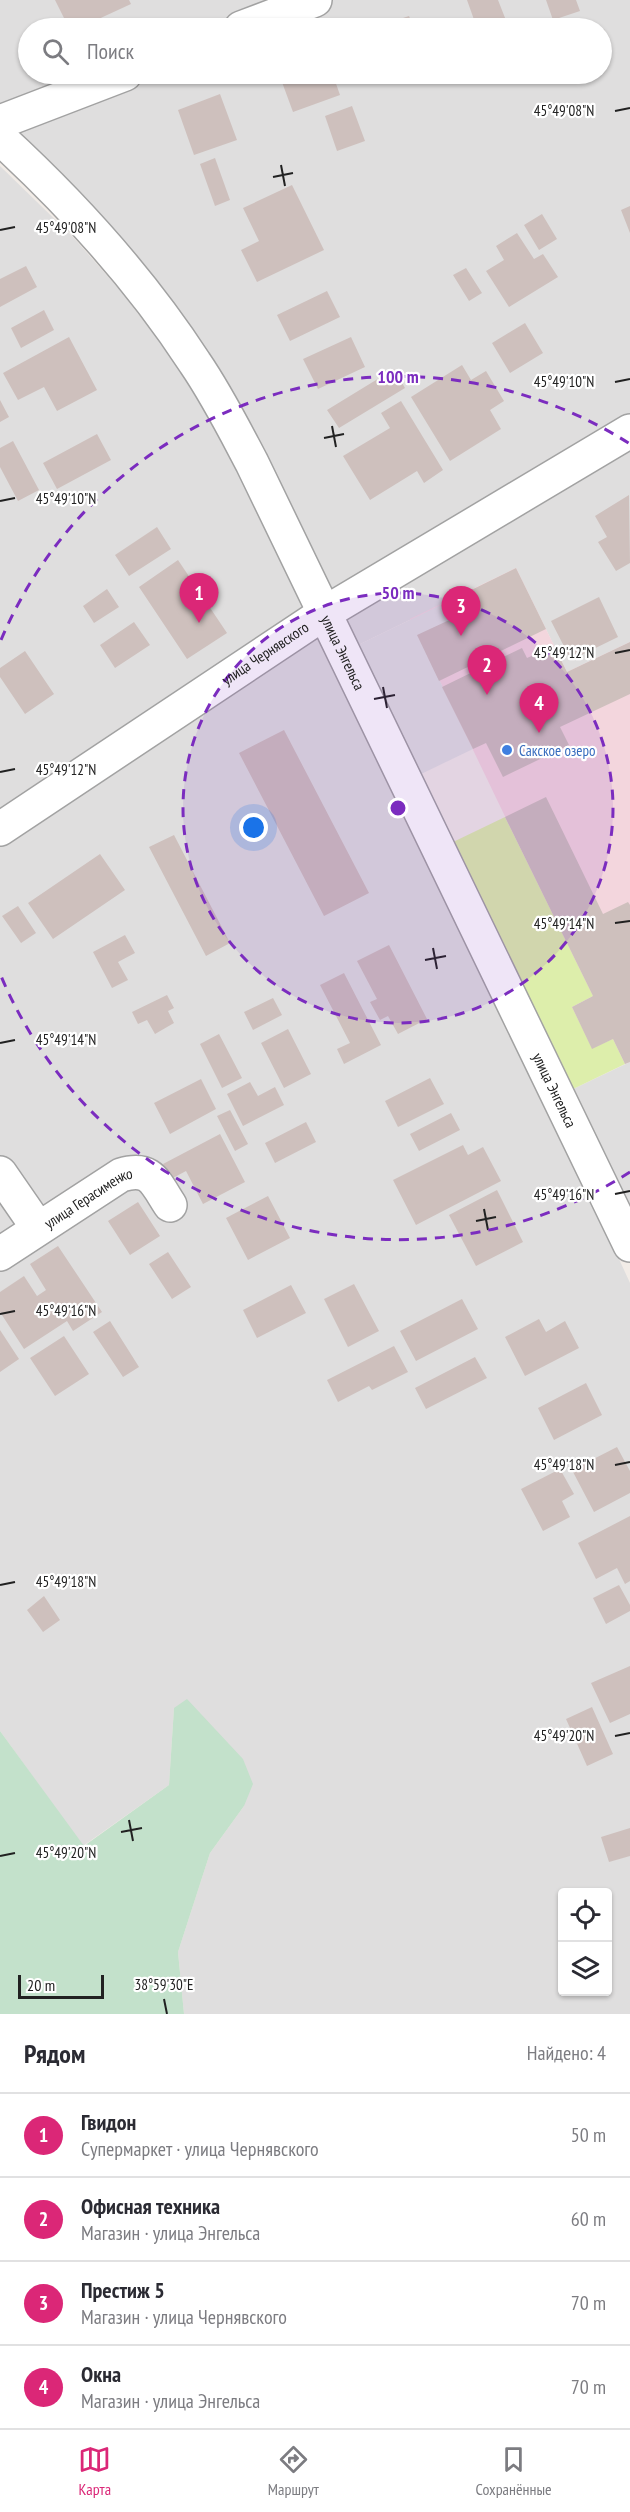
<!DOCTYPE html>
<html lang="ru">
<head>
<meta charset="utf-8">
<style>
	body { margin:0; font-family:"PT Sans Narrow",sans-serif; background:#f2f2f3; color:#2b2b33 }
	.controls { position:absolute; right:18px; bottom:18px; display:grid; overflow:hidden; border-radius:6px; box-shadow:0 2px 4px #0004 }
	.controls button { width:54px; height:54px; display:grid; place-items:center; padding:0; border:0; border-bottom:2px solid #e1e1e2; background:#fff; color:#2b2b33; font:30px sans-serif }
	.scale { position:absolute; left:18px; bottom:15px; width:86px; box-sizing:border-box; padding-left:6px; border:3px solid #212121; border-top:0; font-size:16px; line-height:21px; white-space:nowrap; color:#212121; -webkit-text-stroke:4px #fff; paint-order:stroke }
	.you { position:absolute; left:254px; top:828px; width:21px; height:21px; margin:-15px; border:4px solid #fff; border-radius:50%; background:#1a73e8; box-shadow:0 0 0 9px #1a73e833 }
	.badge { display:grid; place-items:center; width:39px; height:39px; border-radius:50%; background:#db2777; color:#fff; font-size:20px; font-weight:700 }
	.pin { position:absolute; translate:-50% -50px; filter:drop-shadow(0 2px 3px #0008) }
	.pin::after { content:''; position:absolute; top:32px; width:21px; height:18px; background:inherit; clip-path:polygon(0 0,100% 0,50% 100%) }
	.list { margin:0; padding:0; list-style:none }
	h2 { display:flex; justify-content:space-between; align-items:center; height:78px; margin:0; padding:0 24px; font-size:26px }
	h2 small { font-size:20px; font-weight:400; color:#7c7c81 }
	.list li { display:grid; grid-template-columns:39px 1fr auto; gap:18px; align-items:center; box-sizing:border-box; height:84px; padding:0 24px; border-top:2px solid #e1e1e2 }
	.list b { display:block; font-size:22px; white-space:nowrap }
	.list p { margin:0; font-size:20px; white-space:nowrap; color:#7c7c81 }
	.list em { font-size:20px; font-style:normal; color:#7c7c81 }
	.icon { flex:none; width:33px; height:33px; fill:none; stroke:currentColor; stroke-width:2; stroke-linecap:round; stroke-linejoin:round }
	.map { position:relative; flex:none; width:630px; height:2014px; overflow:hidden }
	.search { position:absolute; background:#fff; box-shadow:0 2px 4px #0004; left:18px; right:18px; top:18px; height:66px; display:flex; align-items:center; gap:15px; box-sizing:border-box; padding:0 21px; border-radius:33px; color:#7c7c81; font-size:22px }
	.sheet { height:414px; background:#fff }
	nav { display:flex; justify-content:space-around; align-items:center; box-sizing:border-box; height:84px; border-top:2px solid #e1e1e2; background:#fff; font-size:16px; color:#7c7c81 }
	nav a { display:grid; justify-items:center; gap:3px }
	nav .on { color:#db2777 }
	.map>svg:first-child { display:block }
	.residential { fill:#dfdede; fill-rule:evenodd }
	.commercial { fill:#f3d6dd }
	.grass { fill:#ddeeab }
	.wetland { fill:#c3e1cb }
	.parking { fill:#e1e1e1 }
	.building { fill:#cec0bd }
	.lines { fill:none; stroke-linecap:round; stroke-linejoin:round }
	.minor-casing { stroke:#a2a2a2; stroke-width:36 }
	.minor { stroke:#fff; stroke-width:33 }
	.ticks { fill:none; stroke:#212121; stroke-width:2 }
	.ring { fill:none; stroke:#7b2cbf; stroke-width:3; stroke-dasharray:10 8 }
	.shop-dot { fill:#3f7fe0; stroke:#fff; stroke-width:2 }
	.labels { text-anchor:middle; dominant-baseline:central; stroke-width:4.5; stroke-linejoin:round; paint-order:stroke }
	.street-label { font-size:15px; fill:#212121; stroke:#fff }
	.shop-label { font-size:15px; fill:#366cbe; stroke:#fff; text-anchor:start }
	.ticks-label { font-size:15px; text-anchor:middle; fill:#212121; stroke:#fff; stroke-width:4.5; stroke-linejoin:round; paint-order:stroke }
	.centre { fill:#7b2cbf; stroke:#fff; stroke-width:3 }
	.ring-label { font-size:18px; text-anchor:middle; font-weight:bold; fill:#7b2cbf; stroke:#fff; stroke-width:4.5; stroke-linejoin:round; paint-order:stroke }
</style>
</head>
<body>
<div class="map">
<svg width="630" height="2014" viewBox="0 0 630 2014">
	<rect width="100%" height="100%" fill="#f2ece7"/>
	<path class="residential" d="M0,0H630V642L567,672L516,568L354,647L221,374L199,340L130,248L33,147L0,117ZM28,28H602V74H28Z
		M0,166L73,237L119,289L169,354L211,419L261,516L329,661L581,1176L630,1283V2014H184L178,1952L210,1853L244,1806L174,1708L169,1785L83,1846L0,1731ZM562,1892H608V1992H562Z
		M630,1062V1213L571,1090Z"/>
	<path class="commercial" d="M516,568L567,672L630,642V1062L625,1064L613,1039L592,1049L572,1007L592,997L410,619Z"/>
	<path class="grass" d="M505,817L593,996L572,1007L592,1048L613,1039L625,1064L571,1090L451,843Z"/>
	<path class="wetland" d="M187,1699L243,1759L253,1784L244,1806L210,1853L178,1952L184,2014H0V1731L84,1846L169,1785L174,1708Z"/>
	<path class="parking" d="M451,600L458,616L418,636L473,749L417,776L354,647Z"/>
	<path class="building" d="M55,0H129L131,4L79,28H69Z
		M467,0H498L509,28H477Z
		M546,0H576L580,11L553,20Z
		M409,16L414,28H384L382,25Z
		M604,29L612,51L602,54V30Z
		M279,74H316L319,83L334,78L340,95L293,112Z
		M504,74H527L528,76L507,84Z
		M220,94L237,140L194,155L178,110Z
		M352,106L365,141L337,151L325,116Z
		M215,158L230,200L215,206L200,164Z
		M292,185L324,250L257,282L241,250L259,241L243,208Z
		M630,206V233L621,210Z
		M542,214L557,239L539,250L524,225Z
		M517,233L534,259L543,254L558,277L509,307L486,271L504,260L496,246Z
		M26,266L37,287L0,307V279Z
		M466,268L482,293L469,301L453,275Z
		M327,291L340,317L290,341L277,315Z
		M44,310L54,330L21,348L11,328Z
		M525,323L543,353L510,373L492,343Z
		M69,337L97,390L57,411L44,387L18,400L3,373Z
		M351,337L365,367L318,389L303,359Z
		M462,365L471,380L486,371L504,401L490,410L501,429L450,461L411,397Z
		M394,369L405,388L339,428L327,410Z
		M0,400L9,417L0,422Z
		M401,401L443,470L424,483L417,471L370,500L343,456L390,428L381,413Z
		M97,434L111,460L57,489L43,463Z
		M13,441L39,490L18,501L0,467V448Z
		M629,495L630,563L616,571L598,542L607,537L595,516Z
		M157,527L171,549L129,576L115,555Z
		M178,560L227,633L187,659L139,587Z
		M516,568L546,629L439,681L417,635L458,616L451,600Z
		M107,589L119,607L94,623L83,606Z
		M599,597L618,637L571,660L551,621Z
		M134,622L150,645L115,668L100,645Z
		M630,642V694L560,727L569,745L503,777L486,743L473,749L442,687L522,648L527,658L554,646L567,672Z
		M25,651L54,694L25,714L0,677V668Z
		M284,730L369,893L324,916L239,753Z
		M546,797L603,914L628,902L630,905V1062L625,1064L613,1039L592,1049L572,1007L593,996L505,817Z
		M174,835L230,943L206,956L149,847Z
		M100,854L125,890L53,939L28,903Z
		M18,906L36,933L21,943L2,916Z
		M125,935L135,953L118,962L128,980L112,988L93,952Z
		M389,945L427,1019L398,1034L388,1016L380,1020L370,1002L377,999L357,961Z
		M344,973L381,1045L344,1064L337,1049L350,1043L320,985Z
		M167,995L174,1008L168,1011L174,1023L155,1034L147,1020L138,1024L132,1012Z
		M273,998L282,1015L253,1030L244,1012Z
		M288,1029L311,1074L284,1088L261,1043Z
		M219,1034L242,1078L222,1088L200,1044Z
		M430,1078L444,1104L398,1127L385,1101Z
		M201,1079L216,1109L170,1134L154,1103Z
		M250,1082L258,1096L275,1087L284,1105L243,1126L227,1094Z
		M230,1110L248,1144L235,1151L217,1116Z
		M451,1113L460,1130L419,1151L410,1134Z
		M306,1122L316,1142L275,1163L265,1143Z
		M220,1134L245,1182L203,1204L186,1171L171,1179L163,1164Z
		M463,1145L468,1155L483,1147L501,1181L416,1225L393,1180Z
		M497,1190L523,1242L476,1266L449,1215Z
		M268,1196L290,1238L248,1260L226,1218Z
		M138,1202L160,1236L130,1255L108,1221Z
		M58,1246L102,1312L73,1331L67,1321L24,1349L0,1312V1292L24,1276L37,1296L46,1290L30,1264Z
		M168,1252L191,1287L172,1299L149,1264Z
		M354,1284L379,1331L348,1347L324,1299Z
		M291,1285L306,1313L257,1338L243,1310Z
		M462,1299L478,1329L416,1361L400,1331Z
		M539,1319L546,1332L565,1321L579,1348L525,1376L505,1337Z
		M110,1321L139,1367L123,1377L93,1332Z
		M0,1330L19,1359L0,1372Z
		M64,1336L89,1374L55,1396L30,1358Z
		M394,1346L408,1372L372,1390L369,1386L338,1402L327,1380Z
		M475,1357L487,1378L426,1409L415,1388Z
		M586,1383L602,1415L554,1440L538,1408Z
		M617,1447L630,1471V1493L594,1512L572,1470Z
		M560,1469L574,1494L562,1501L570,1517L543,1531L521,1489Z
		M630,1516V1581L625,1584L617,1568L596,1579L578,1543Z
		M619,1585L630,1605V1611L606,1624L593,1598Z
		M44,1596L60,1620L43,1632L27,1610Z
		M630,1666V1714L610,1723L591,1683Z
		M592,1707L613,1754L587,1766L566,1719Z
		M630,1828V1856L609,1862L601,1837Z"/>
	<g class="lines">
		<g class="minor-casing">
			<g id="minor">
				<path d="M241,28L315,0"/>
				<path d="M0,122L125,74"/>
				<path id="s1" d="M0,138C73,205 141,280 195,363C217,395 234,429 252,463L630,1245"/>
				<path id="s2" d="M0,829L323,614L630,431"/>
				<path d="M0,1173L38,1228"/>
				<path id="s3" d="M0,1254L121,1175C151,1166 155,1182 170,1205"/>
			</g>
		</g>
		<use href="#minor" class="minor"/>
	</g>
	<path class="ticks" d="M615,111L630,108M281,165L285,186M273,177L293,173M0,230L15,227M615,382L630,379M332,426L336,447M324,438L344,434M0,501L15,498M615,653L630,650M383,687L387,708M374,699L395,695M0,772L15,769M615,923L630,921M433,948L437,969M425,960L446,956M0,1043L15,1040M615,1194L630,1191M484,1209L488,1230M476,1221L496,1217M0,1314L15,1311M615,1465L630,1462M0,1585L15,1582M615,1736L630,1733M129,1820L133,1841M121,1832L142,1828M0,1856L15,1853M164,1999L167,2014"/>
	<circle cx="398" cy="808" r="215" fill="#7b2cbf" fill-opacity=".12"/>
	<g class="ring">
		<circle cx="398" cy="808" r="215"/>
		<path d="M630 1172A431 431 0 0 1 1 976M1 640A431 431 0 0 1 630 444"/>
	</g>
	<circle class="shop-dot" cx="507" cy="750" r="6"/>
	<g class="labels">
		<g class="street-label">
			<text stroke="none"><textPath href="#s1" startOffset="624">улица Энгельса</textPath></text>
			<text stroke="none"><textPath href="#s2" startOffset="318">улица Чернявского</textPath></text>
			<text stroke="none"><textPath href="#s1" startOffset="1110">улица Энгельса</textPath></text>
			<text stroke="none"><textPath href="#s3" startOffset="105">улица Герасименко</textPath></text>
		</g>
		<g class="shop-label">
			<text x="519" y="750">Сакское озеро</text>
		</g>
	</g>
	<g class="ticks-label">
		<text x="564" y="116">45°49'08"N</text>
		<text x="66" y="233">45°49'08"N</text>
		<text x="564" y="387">45°49'10"N</text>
		<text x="66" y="504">45°49'10"N</text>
		<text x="564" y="658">45°49'12"N</text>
		<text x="66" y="775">45°49'12"N</text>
		<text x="564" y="929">45°49'14"N</text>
		<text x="66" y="1045">45°49'14"N</text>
		<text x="564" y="1200">45°49'16"N</text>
		<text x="66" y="1316">45°49'16"N</text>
		<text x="564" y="1470">45°49'18"N</text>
		<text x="66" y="1587">45°49'18"N</text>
		<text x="564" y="1741">45°49'20"N</text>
		<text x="66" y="1858">45°49'20"N</text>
		<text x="164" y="1990">38°59'30"E</text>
	</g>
	<circle cx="398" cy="808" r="9" class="centre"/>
	<g class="ring-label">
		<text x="398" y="383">100 m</text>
		<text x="398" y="599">50 m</text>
	</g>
</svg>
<div class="controls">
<button><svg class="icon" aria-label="locate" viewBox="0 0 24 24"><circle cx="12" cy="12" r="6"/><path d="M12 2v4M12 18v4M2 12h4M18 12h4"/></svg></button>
<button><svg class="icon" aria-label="layers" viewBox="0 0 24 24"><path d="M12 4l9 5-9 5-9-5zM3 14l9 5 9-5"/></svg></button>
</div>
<div class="scale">20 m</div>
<div class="you"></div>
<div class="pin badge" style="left:199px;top:623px">1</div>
<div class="pin badge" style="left:487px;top:695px">2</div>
<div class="pin badge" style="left:461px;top:636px">3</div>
<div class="pin badge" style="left:539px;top:733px">4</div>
<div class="search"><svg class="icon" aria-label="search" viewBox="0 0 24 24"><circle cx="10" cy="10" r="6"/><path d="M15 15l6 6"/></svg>Поиск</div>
</div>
<section class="sheet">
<h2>Рядом<small>Найдено: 4</small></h2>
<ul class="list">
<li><span class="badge">1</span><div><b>Гвидон</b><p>Супермаркет · улица Чернявского</p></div><em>50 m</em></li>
<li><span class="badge">2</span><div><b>Офисная техника</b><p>Магазин · улица Энгельса</p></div><em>60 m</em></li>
<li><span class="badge">3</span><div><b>Престиж 5</b><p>Магазин · улица Чернявского</p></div><em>70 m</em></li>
<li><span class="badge">4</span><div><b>Окна</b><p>Магазин · улица Энгельса</p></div><em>70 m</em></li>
</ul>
</section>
<nav>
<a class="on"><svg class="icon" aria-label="map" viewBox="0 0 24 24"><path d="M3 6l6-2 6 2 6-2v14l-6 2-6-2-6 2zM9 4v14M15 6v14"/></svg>Карта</a>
<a><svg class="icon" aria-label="directions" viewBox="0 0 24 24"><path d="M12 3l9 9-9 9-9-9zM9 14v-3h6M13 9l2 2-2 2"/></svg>Маршрут</a>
<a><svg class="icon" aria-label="saved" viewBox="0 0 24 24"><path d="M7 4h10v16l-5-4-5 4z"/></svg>Сохранённые</a>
</nav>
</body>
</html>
